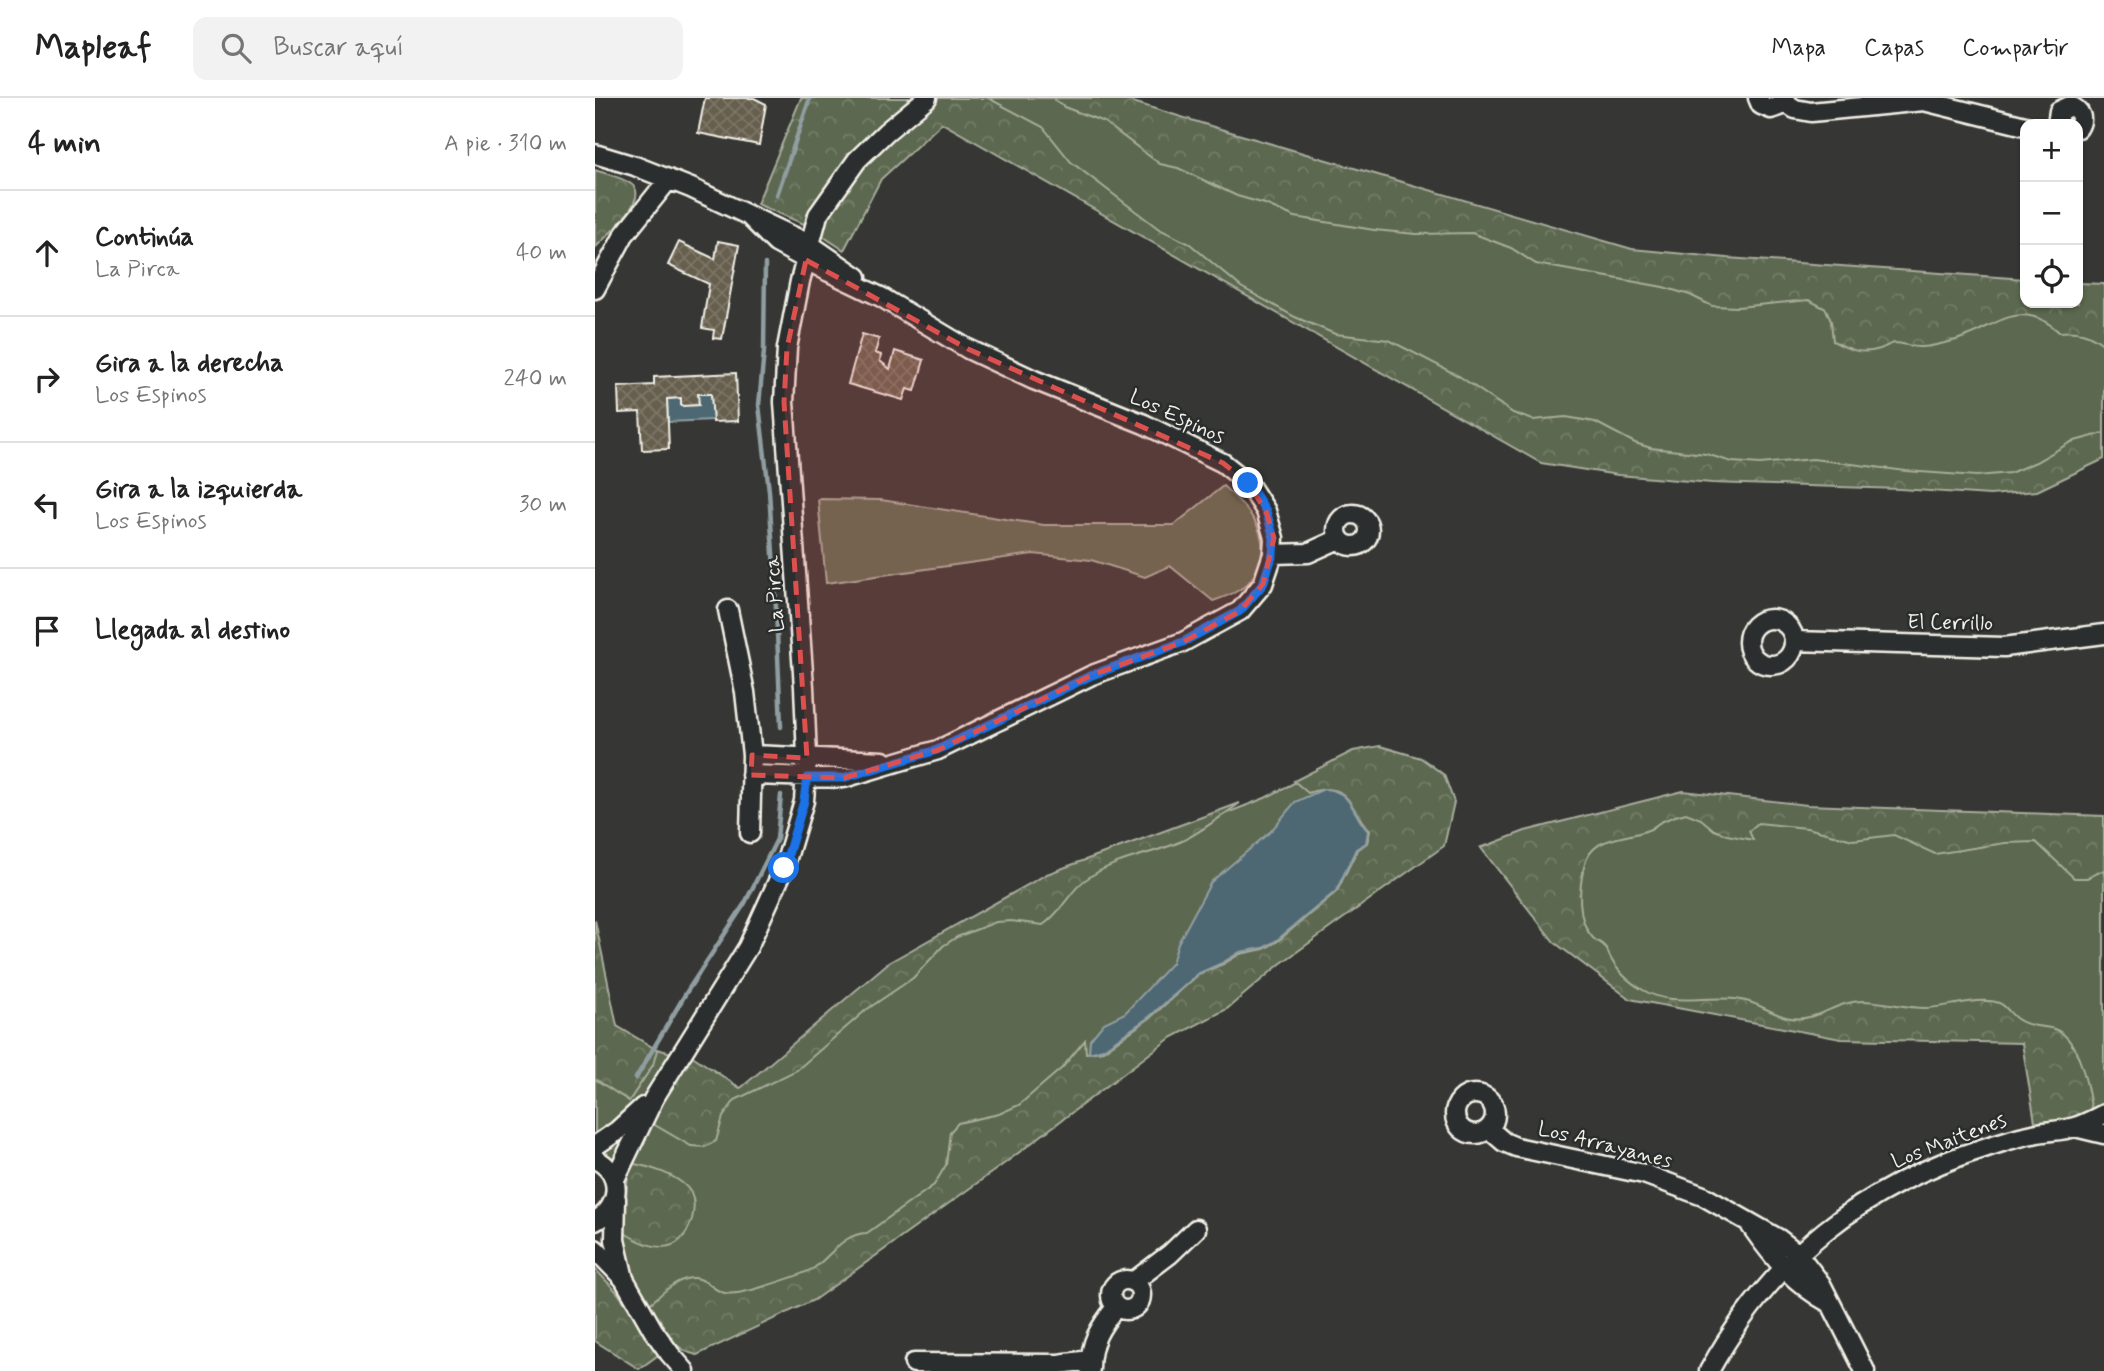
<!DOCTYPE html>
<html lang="es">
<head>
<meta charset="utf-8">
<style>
	body { margin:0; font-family:Mynerve,sans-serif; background:#f2f2f2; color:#222 }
	.controls { position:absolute; right:21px; top:21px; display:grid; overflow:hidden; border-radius:14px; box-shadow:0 2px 5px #0004 }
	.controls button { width:63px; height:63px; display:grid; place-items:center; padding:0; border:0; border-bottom:2px solid #e0e0e0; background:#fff; color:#222; font:35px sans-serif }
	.stop { position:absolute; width:21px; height:21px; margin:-16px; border:5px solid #1a73e8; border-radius:50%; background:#fff }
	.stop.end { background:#1a73e8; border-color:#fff; box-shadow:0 2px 7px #0008 }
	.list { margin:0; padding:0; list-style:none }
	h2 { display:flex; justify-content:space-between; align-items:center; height:91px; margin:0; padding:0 28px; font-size:30px }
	h2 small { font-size:23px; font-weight:400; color:#767676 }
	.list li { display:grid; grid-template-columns:46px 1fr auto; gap:21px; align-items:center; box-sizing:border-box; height:126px; padding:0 28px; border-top:2px solid #e0e0e0 }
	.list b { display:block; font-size:26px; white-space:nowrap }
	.list p { margin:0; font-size:23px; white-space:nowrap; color:#767676 }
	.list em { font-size:23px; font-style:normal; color:#767676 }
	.icon { flex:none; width:38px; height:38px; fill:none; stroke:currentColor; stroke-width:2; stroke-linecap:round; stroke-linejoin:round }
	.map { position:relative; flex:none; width:1509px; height:1273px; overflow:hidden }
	header { display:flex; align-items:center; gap:42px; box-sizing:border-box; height:98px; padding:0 35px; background:#fff; border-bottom:2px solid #e0e0e0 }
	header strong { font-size:33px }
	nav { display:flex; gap:38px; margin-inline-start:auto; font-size:24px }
	.search { width:490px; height:63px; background:#f2f2f2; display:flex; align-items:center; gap:18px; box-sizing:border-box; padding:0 24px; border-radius:14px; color:#767676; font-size:26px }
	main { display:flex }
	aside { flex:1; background:#fff }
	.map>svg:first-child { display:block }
	.green { fill:#5c684f; stroke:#a8ac9c; stroke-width:2 }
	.forest { fill:url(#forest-crowns); stroke:#a8ac9c; stroke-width:2 }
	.water { fill:#4e6773; stroke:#909ea2; stroke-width:2 }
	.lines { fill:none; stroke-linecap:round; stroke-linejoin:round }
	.stream { stroke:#909ea2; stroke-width:4.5 }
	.building { fill:url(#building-cross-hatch); stroke:#f4f1e8; stroke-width:2 }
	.street-casing { stroke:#f4f1e8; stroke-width:23 }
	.street { stroke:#2a2d2e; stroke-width:18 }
	.route { stroke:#1a73e8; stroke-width:9 }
	.marked { fill:#dc504e; fill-opacity:0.2; stroke:#dc504e; stroke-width:5; stroke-dasharray:14 9; stroke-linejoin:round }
	.labels { text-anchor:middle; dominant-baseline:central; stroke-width:5; stroke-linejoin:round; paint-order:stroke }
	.street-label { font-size:21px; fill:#f4f1e8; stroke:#2a2d2e }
</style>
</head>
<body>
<header>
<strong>Mapleaf</strong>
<div class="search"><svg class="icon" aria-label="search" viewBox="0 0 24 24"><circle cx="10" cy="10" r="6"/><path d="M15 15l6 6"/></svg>Buscar aquí</div>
<nav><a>Mapa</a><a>Capas</a><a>Compartir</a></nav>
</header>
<main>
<aside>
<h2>4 min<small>A pie · 310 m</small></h2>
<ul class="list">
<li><svg class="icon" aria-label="ahead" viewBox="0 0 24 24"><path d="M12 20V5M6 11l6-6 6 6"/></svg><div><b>Continúa</b><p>La Pirca</p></div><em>40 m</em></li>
<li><svg class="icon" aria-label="right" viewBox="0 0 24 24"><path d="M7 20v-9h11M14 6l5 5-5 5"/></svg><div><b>Gira a la derecha</b><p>Los Espinos</p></div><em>240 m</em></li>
<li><svg class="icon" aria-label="left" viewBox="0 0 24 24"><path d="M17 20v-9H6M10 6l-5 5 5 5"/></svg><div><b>Gira a la izquierda</b><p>Los Espinos</p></div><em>30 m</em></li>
<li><svg class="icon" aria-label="arrive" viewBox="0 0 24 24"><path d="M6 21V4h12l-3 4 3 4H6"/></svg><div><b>Llegada al destino</b></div></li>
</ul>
</aside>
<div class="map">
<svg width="1509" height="1273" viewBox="0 0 1509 1273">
	<defs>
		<pattern id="forest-crowns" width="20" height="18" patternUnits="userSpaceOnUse" patternTransform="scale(1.75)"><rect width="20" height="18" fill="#5c684f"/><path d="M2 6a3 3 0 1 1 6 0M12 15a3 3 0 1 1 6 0" fill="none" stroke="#747e68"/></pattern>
		<pattern id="building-cross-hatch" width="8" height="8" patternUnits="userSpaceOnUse" patternTransform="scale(1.75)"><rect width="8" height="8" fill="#665e4e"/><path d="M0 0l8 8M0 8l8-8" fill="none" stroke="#7c7668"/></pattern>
	</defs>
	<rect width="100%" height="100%" fill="#363734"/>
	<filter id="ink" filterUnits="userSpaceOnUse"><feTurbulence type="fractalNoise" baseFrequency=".0143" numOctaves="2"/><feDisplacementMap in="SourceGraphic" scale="14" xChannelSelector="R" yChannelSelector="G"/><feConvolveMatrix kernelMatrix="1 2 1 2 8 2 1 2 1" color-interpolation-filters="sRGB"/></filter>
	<g filter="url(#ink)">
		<path class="green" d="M296,0H524L618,30L1038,152L1430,205H1483L1509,187V360L1442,391L948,365L499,108L346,24Z
			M628,388C651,408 677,434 664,467C660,477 654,487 644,492C636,497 627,500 618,503L575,468L550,479L496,462L438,456L231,485L223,401L286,402L449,427H579Z
			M804,654L835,666L853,697L847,729L574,940L101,1257L53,1210L35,1174L25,1134L27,1087L0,1059V826L21,929L54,949L100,961L147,991L294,868L604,726L670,700L734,667Z
			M1090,695L1214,708L1509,719V1014L1444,1032L1429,944L1245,940L1034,900L960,843L886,749Z"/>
		<path class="forest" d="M206,0H393L448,29L476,64L564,131L595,146L646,189L700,219L740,236L794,242L864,278L918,315L938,322L971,319L1000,324L1040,345L1056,350L1111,356L1137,364L1165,366L1218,361L1311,373L1382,378L1415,375L1441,364L1476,344L1509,335V361L1442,393L1395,397L1305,391L1117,385L1023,377L946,365L347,25L286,81L249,152L209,126L162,106Z
			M458,0H525L622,30L1037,151L1132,160L1430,181V205H1483V185L1509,186V247C1494,235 1483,232 1464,234C1422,195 1396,235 1354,244C1345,246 1335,249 1327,249C1318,250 1309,245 1300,245C1294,246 1290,249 1285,251C1266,257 1255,252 1238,243L1236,223L1231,211L1214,202L1143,209L1117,208L1095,197L1068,189L941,166L916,150L877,135L821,136L779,132L700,119L670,106L642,98L583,70L565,66L509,24L469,9Z
			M0,72C11,76 27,79 36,86C57,100 11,138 0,150Z
			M785,648L826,660L849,677L859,704L849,748L685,866L632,911L574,941L410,1065L219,1202L102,1257C76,1252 67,1228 55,1206C65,1197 78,1184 91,1181C111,1176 116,1193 130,1195C139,1197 149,1194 157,1192C173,1187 206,1178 219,1170C237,1157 247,1136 272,1135L339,1087L351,1067L355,1034L363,1025L404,1016L424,1007L467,970L490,942L491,955L508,953L555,920L604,876L628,866L645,856L669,851L683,843L742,793L762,752L772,745L775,733C752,709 756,681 713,695L699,683L758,653Z
			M1088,693L1212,707L1509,718V772L1492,780H1479L1441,744L1410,745L1340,756L1299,737L1258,742L1212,730L1163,725L1154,733L1158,742L1132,737L1119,732L1106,721L1091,715C1082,717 1074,720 1066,724C1061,726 1058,731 1053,732C1028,742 996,737 989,769C984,790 981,822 998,840C1001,843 1007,845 1010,849C1013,852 1013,855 1015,859C1022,873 1034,884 1048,892C1078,910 1113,896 1146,902C1164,904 1178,918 1196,920C1221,924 1242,903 1267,903C1288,903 1309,910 1330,910C1351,910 1384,898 1404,905C1412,908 1416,918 1424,922C1434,929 1448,928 1459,931C1485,939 1493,991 1497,1014L1441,1030L1427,945L1246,941L1035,901L959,844L886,750L930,733Z
			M645,705C628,717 610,731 591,741C562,756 527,758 496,778C475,790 468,814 448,827L416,823L401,824L362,839L348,848L318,880L271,912L202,972L140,1002L128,1019L121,1043L110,1049L96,1048L53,1023L59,1009L96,957L145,990L147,989L293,865L452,776Z
			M0,822L22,928L62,952L58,967L34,1003L0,981Z
			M34,1065C52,1068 86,1077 96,1095C100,1103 99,1113 97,1121C85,1161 55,1151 28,1134Z
			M0,1171L22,1194L66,1255L44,1271L0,1243Z"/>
		<path class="water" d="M103,296H116L118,322L73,324L72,301L86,300L87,308L103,307Z
			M729,691C758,693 756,715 773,733L771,745L761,751L741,793L682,842L668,850L645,854L627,865L604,875L554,919L508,951L494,955L495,942L509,925L530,915L577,865L583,845L616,784L676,733L700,704Z"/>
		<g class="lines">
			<path class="stream" d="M182,97L215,0
				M170,166L169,253L164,307L174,393L179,471
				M180,487L186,629
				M41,980L91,895L150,805L182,741L186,697"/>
		</g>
		<path class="building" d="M110,0H159L171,6L164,47L103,35Z
			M123,143L144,147L127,241L118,240L119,232L107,230L114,186L73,167L84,144L120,161Z
			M267,236L284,241L280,255L286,257L285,263L295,271L300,253L329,262L320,293L312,291L308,302L253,286Z
			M141,275L143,323L118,324L116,296H103L104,307L86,308V300L72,301L74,351L47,352L45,314L24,315L23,289L59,287V279Z"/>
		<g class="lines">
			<g class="street-casing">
				<path id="street" d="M1163,0L1166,7L1176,11L1185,8L1189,0
					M1188,3L1200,11L1216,14L1329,3L1430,28
					M1462,26L1464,13L1475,8C1486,12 1489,21 1483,30
					M0,56L40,68L96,90L214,146L262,179
					M155,119L181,145L234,174L286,199L373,251L439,282L549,326L628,365L653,385L671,413L679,440L678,456L668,486L645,513L588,544L497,577L343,652L302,664L249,680L156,677
					M0,191L29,137L74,81
					M742 432a16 16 0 1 1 32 0a16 16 0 1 1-32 0Z
					M678,456L713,455L744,441
					M133,512L150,594L157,657L155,735
					M1153 544a23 23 0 1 1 46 0a23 23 0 1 1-46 0Z
					M1199,543L1409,549L1509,536
					M157,657L288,663
					M860 1016a20 20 0 1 1 40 0a20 20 0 1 1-40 0Z
					M1480,1029L1509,1036
					M894,1031L909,1044L921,1049L1049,1076L1108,1098L1184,1141L1202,1155L1226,1186L1270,1273
					M0,1048L22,1033L48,1009
					M0,1061C28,1074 27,1109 0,1123
					M20,1081L59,1000L153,849L189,770L209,703L212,660L209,589L189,304L192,250L205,183L223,117L262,62L291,34L332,0
					M21,1101L20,1142L29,1181
					M1156,1128C1179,1161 1200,1186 1236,1206
					M0,1151L29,1181L58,1232L75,1256L90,1273
					M516 1197a15 15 0 1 1 30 0a15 15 0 1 1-30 0Z
					M538,1184L575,1156L601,1131
					M319,1265L464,1266L495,1262
					M495,1271C495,1244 505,1229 521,1209
					M1114,1273C1177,1159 1268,1088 1392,1049C1407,1044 1422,1039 1438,1036C1451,1033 1466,1033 1480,1029C1490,1026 1499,1021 1509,1016"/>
			</g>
			<use href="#street" class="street"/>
		</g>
	</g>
	<g class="lines" filter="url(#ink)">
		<path class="route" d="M189,770L209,703L212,680H248L342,652L497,577L588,544L645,513L668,486L678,456L679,440L671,413L653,385"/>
	</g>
	<path class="marked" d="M211,162L373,251L628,365L653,385L671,413L679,440L668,486L645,513L588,544L497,577L343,652L249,680L156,677L157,657L212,660L189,304L192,250Z"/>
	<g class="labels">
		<g class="street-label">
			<text transform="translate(582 319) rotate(25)">Los Espinos</text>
			<text transform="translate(180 496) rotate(-94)">La Pirca</text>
			<text transform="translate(1355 525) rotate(1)">El Cerrillo</text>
			<text transform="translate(1354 1043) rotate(-21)">Los Maitenes</text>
			<text transform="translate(1010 1047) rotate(14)">Los Arrayanes</text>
		</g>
	</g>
</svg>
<div class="controls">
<button>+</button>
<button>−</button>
<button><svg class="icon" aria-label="locate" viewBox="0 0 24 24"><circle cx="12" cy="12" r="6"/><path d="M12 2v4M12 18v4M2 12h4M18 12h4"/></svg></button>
</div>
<div class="stop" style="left:189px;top:770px"></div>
<div class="stop end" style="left:653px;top:385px"></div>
</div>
</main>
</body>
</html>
